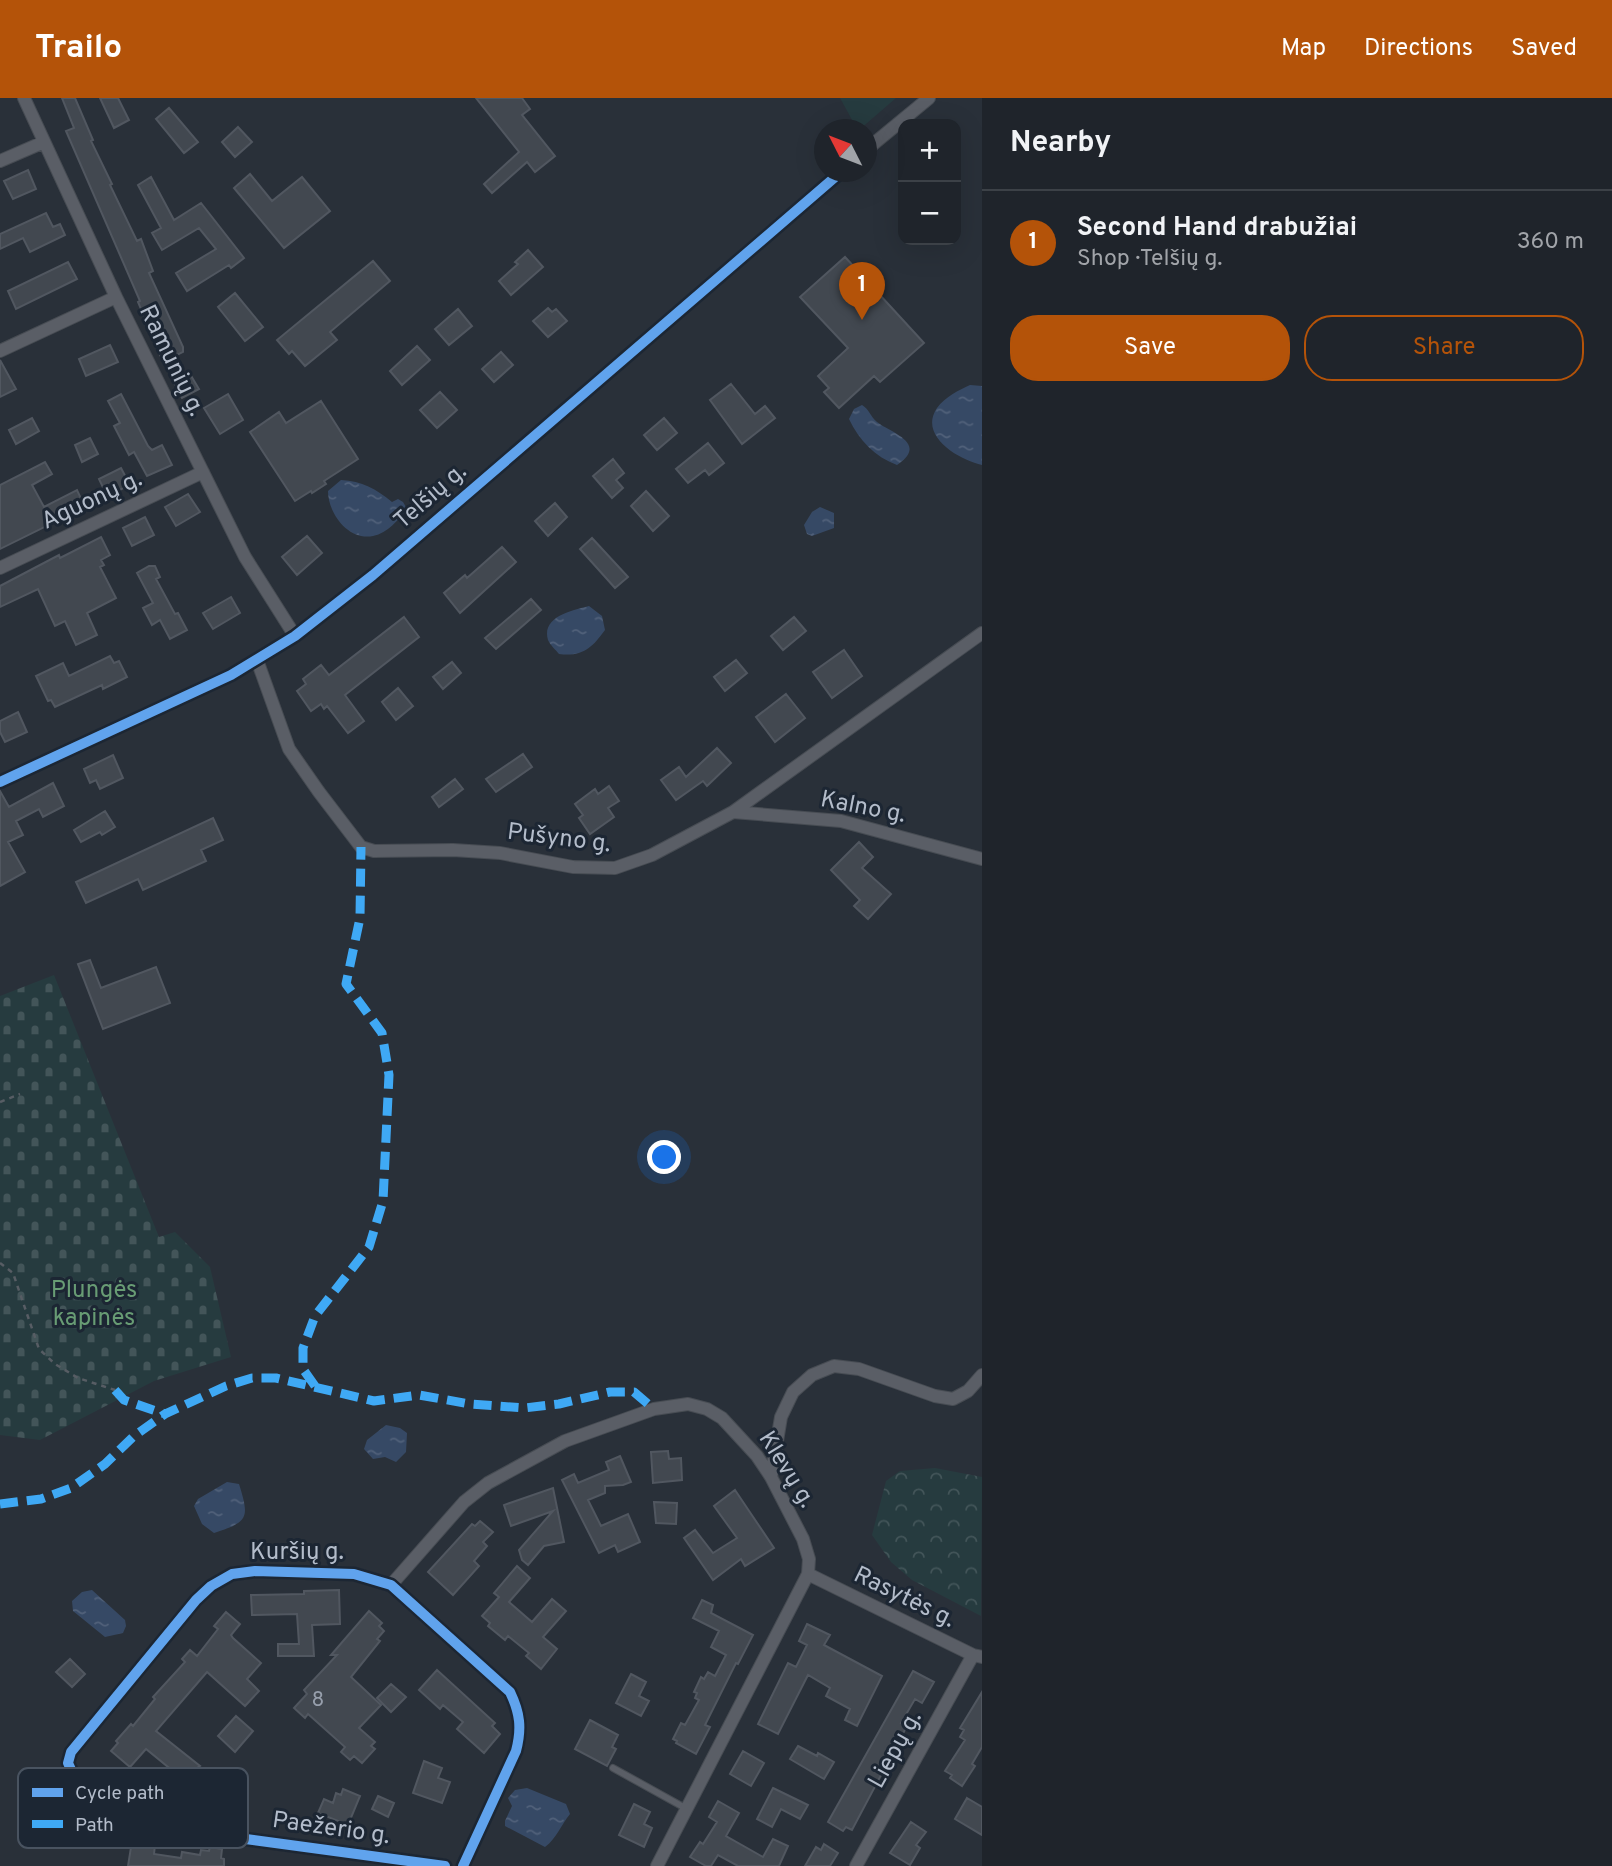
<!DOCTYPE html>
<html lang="en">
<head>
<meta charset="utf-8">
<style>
	body { margin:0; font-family:Overpass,sans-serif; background:#2c3037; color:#f1f3f6 }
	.controls { position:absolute; right:21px; top:21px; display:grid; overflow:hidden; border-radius:14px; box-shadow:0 7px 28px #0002 }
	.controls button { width:63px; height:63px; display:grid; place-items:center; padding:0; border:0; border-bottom:2px solid #3c4147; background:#1f242b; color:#f1f3f6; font:35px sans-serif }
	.compass { position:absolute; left:814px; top:21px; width:63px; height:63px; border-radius:50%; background:#1f242b; box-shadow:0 7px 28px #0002; rotate:312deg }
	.you { position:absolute; left:665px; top:1060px; width:24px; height:24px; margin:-18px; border:5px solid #fff; border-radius:50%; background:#1a73e8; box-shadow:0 0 0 10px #1a73e833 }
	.badge { display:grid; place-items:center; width:46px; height:46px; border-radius:50%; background:#b45309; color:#fff; font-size:23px; font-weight:700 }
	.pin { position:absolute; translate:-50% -58px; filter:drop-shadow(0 2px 4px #0008) }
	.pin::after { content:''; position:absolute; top:37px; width:24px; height:21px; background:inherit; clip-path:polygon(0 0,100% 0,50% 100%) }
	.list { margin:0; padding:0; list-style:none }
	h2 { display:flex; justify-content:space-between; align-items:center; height:91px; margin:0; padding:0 28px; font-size:30px }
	h2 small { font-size:23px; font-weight:400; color:#a1a4a9 }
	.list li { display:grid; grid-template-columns:46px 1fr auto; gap:21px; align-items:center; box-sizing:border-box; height:105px; padding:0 28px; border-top:2px solid #3c4147 }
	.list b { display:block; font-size:26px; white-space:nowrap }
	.list p { margin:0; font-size:23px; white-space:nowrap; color:#a1a4a9 }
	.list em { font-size:23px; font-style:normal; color:#a1a4a9 }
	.actions { display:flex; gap:14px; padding:21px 28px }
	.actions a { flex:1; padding:16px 0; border:2px solid #b45309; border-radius:28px; text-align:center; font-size:24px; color:#b45309 }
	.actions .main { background:#b45309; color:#fff }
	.map { position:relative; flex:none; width:982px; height:1768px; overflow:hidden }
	header { display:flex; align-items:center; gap:42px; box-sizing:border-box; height:98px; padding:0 35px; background:#b45309; color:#fff }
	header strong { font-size:33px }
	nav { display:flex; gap:38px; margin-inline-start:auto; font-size:24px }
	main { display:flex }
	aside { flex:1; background:#1f242b }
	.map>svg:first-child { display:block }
	.green { fill:#263b3f }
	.forest { fill:url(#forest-crowns) }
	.cemetery { fill:url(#cemetery-stones) }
	.water { fill:url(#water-ripples) }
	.building { fill:#424850; stroke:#515760; stroke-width:2 }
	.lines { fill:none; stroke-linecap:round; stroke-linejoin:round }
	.lane-casing { stroke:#474c53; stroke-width:8 }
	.street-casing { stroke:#474c53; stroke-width:14 }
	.path { stroke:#575d64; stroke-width:2.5; stroke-dasharray:5 5; stroke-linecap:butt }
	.lane { stroke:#5a5e66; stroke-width:6 }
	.street { stroke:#5a5e66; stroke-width:12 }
	.quiet { stroke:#3fa9f5; stroke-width:9; stroke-dasharray:18 9; stroke-linecap:butt }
	.cycleway-casing { stroke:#1c2633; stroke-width:15 }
	.cycleway { stroke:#60a3ed; stroke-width:10 }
	.labels { text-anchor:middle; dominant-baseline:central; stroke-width:6; stroke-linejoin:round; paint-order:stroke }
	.number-label { font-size:21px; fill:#979fac }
	.street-label { font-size:24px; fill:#b3bcca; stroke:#1c2633 }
	.park-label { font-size:24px; fill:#689c74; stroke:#1c2633 }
	.key { fill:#1c2633; stroke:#495360; stroke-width:2 }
	.key-label { font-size:19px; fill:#b3bcca }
</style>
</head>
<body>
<header>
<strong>Trailo</strong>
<nav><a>Map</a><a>Directions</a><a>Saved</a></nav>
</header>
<main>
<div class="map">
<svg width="982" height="1768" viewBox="0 0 982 1768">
	<defs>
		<pattern id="forest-crowns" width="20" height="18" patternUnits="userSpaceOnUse" patternTransform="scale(1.75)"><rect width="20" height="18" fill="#263b3f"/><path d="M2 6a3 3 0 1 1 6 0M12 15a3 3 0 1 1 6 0" fill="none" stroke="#435559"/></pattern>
		<pattern id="cemetery-stones" width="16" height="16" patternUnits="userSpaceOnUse" patternTransform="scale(1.75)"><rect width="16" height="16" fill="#263b3f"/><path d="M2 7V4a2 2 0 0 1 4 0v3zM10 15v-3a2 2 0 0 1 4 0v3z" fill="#435559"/></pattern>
		<pattern id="water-ripples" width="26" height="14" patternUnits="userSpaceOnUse" patternTransform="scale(1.75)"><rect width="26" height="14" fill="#364965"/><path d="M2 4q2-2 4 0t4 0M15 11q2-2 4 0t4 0" fill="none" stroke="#51617a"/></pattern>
	</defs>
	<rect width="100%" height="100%" fill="#293039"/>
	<path class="green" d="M840,0H896L859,32L857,31Z"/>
	<path class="forest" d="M935,1370L982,1379L981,1518L912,1482L891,1464L872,1437L886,1383L900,1373Z"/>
	<path class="cemetery" d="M54,877L159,1139L175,1134L210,1169L231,1259L154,1283L40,1342L0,1337V898Z"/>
	<path class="water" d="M970,287L982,288V367C959,362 918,338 937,310C945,299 959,292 970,287Z
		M862,307C869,311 870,318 877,324C889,334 930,345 897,367C875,359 859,342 849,321L854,311Z
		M341,382C362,383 376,391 392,404L398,401L403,404L407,411C398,422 388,435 373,438C348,443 328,415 328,393Z
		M820,409L834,415V430L812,438L807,436L804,427L812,414Z
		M589,508L602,518L605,532C592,550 582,559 559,556C556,552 550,547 548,542C541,518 574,512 589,508Z
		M386,1327L400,1330L407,1335L406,1354L396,1364L385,1359L373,1361L364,1351L367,1342Z
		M227,1384L239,1386C250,1421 248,1424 214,1435L202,1426L194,1408L198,1401Z
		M92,1492L125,1522L126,1528L123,1535L105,1539L73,1513L72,1503L82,1494Z
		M527,1690L566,1706L570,1716C561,1727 556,1741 545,1749L505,1728V1723L512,1708L508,1700L515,1692Z"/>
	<path class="building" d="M62,0H75L93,42L91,43L112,86L110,87L137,143L141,141L153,173L149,175L183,249V254L163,264L138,204L140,203L66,33L74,30Z
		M100,0H118L129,22L114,30Z
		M476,0H522L530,11L522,17L555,58L535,74L527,64L492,95L484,86L519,54Z
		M169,10L198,44L184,55L156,21Z
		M238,29L252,44L235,59L222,44Z
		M28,72L36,91L13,101L4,83Z
		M250,76L272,103L302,79L330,113L284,150L234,90Z
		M151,79L174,122L201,105L244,160L231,170L229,167L187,193L176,175L216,151L199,130L162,152L152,135L161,130L138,87Z
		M46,115L53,129L60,126L65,137L30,154L23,140L0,151V136Z
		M528,152L543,169L511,197L499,183L518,166L515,164Z
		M845,159L924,245L880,284L874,278L839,310L824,294L829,290L818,278L848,250L800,199Z
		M373,163L390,183L330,234L337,242L305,268L292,253L289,256L277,242Z
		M68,164L77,181L16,211L8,193Z
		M235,195L263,229L245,243L218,209Z
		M548,210L552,214L556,211L567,223L548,239L533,223Z
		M458,211L472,228L449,247L435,231Z
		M110,247L118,264L86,278L79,261Z
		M417,248L430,262L402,287L390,273Z
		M501,254L513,267L494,284L482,271Z
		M0,262L16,291L0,299Z
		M190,276L199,291L182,300L174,285Z
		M731,286L755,316L765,308L775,320L742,346L710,302Z
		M440,294L457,312L437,330L420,312Z
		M121,296L148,348L152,352L162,347L172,367L147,378L134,354L129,357L114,328L120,325L108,303Z
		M228,296L243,322L220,336L204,310Z
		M321,303L358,361L324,383L326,386L312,395L311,393L295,403L250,334L279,314L286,325Z
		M32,320L39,333L16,346L9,332Z
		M664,320L677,335L657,352L644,337Z
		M90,340L98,356L82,364L75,347Z
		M708,345L724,365L709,377L705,372L688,385L676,371Z
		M613,361L624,375L616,382L623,390L612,400L593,378Z
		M45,364L52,376L32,387L44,409L77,392L85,409L0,451V387Z
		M121,370L130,387L107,398L99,381Z
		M646,393L669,418L653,433L631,408Z
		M188,396L200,414L176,428L165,409Z
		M555,405L567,419L548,438L535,423Z
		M145,419L154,437L132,448L123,430Z
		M307,438L322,455L297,477L282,459Z
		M101,439L110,457L101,462L104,467L100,469L116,500L87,515L97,537L76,547L65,523L55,528L38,491L0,509V488L59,457L60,460Z
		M592,440L628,479L615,490L580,451Z
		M502,449L516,464L460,515L444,495L465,477L467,480Z
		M149,468H155L160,479L156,481L175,516L178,515L187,532L170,541L160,522L152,527L143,510L153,505L137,475Z
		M231,499L240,515L213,531L203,515Z
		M531,501L541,512L496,551L485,540Z
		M404,519L419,539L345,597L364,623L348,635L327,608L324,611L321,606L311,613L297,593L306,586L303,581L321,567L329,577Z
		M794,519L806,533L783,552L771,538Z
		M844,552L862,578L832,600L813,574Z
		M110,558L114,565L119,563L127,579L103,591L102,587L55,609L51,602L48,603L36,578L63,565L69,578Z
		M736,562L747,575L725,593L714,579Z
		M452,564L461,575L443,591L433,579Z
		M398,590L413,608L396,622L382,604Z
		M786,596L805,620L775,644L756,619Z
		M18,614L27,634L5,644L0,634V623Z
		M717,650L731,665L707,688L703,683L676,702L661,682L679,669L686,679Z
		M523,656L532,669L496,694L486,681Z
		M113,657L123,680L100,691L96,682L90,685L84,671Z
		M455,681L463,691L439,709L432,699Z
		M53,685L64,708L43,719L39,711L16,723L23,737L8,744L25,774L0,788V693L9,709Z
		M609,688L619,703L608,710L614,719L590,736L579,720L583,717L575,706L595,691L598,696Z
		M105,713L115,729L102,737L100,734L81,744L74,732Z
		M213,720L223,742L201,752L206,763L143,792L138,781L86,805L76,784Z
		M859,744L873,759L862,770L891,796L868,821L854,808L860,802L831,772Z
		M90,862L101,890L156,869L170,905L103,931L78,866Z
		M668,1353L669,1361L681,1360L682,1382L653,1385L651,1354Z
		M620,1358L631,1384L623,1387L605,1388V1395L588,1402L601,1428L628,1416L640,1444L618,1454L615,1447L599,1455L562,1382L574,1376L578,1385L609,1372L606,1364Z
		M553,1390L564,1444L544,1448L528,1467L522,1462L519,1452L553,1413L511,1428L504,1407Z
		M735,1392L774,1450L745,1468L741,1461L713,1482L684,1440L695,1432L713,1455L737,1440L714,1408Z
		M654,1404L677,1405L676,1426L656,1425Z
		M480,1423L493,1434L483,1444L487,1448L474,1463L479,1468L453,1497L428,1474L472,1426L475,1428Z
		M517,1468L530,1480L509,1504L532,1524L552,1501L566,1513L543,1539L557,1551L541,1571L526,1558L529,1555L508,1538L505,1542L488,1528L490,1525L482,1518L499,1499L494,1495Z
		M339,1492L340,1526L312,1527L314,1558H278V1546H299L297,1516L252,1517L251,1497L304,1496V1493Z
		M702,1502L713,1507L711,1515L753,1537L738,1566L736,1565L705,1627L710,1629L696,1656L676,1645L677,1643L673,1641L681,1625L685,1627L699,1602L695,1600L697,1595L694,1594L701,1579L704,1581L708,1574L715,1578L726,1557L711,1549L719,1533L693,1520Z
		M369,1513L382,1525L379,1528L384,1533L377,1541L380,1543L351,1579L381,1607L359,1630L375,1644L371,1648L375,1651L362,1665L354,1658L350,1662L341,1654L345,1649L308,1616L305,1620L294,1610L307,1596L304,1592L337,1557H331Z
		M226,1514L240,1526L231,1537L233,1540L261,1565L247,1581L259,1593L245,1608L207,1574L156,1633L200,1668L197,1670L222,1684L225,1677L247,1689L234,1712L190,1687L146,1651L130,1669L111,1653L118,1645L116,1643L131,1626L133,1628L155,1601L153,1599L185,1564L182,1561L190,1552L197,1558L218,1531L214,1528Z
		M807,1526L830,1537L824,1547L882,1578L857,1628L845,1622L850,1611L826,1598L830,1590L808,1577L778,1636L758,1626L788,1565L796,1569L807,1547L799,1543Z
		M70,1561L85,1576L72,1589L56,1574Z
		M437,1572L495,1625L492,1628L500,1636L484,1655L457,1631L463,1624L443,1607L440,1611L419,1592Z
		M913,1573L934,1584L922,1605L915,1601L901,1625L907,1628L852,1732L846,1729L843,1733L828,1724Z
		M631,1576L646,1584L639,1598L649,1603L641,1618L616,1605Z
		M391,1586L406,1599L391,1614L377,1600Z
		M982,1594V1649L972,1666L975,1668L962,1688L950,1680L952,1677L945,1673L965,1642L960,1639L964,1632L960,1630Z
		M236,1618L253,1633L235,1654L218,1638Z
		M590,1622L618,1637L612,1649L616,1651L607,1668L575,1651Z
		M798,1648L817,1658L818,1655L834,1664L824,1681L790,1661Z
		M743,1653L764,1665L751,1688L730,1676Z
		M424,1663L442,1670L438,1680L450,1684L442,1705L413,1695Z
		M773,1690L808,1707L800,1721L781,1711L772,1729L757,1721Z
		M343,1691L360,1698L348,1727L318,1715L324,1701L333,1705L336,1695L341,1697Z
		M378,1698L394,1705L388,1719L372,1711Z
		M967,1700L982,1709V1737L955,1721Z
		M718,1703L739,1715L726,1738L763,1759L773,1741L788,1748L779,1768H738L718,1757L711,1768H706L690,1759L700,1744L703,1746L717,1724L709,1719Z
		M634,1706L650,1714L644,1726L652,1730L644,1749L619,1737Z
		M911,1724L926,1734L916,1747L920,1750L910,1767L890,1755Z
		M132,1743L155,1747L154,1756L181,1760L182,1754L200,1757L201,1752L209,1753L210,1749L222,1751L221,1760L224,1761V1768H128Z
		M824,1746L838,1755L830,1768H805L816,1749L821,1752Z"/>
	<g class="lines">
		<g class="lane-casing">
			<path id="lane" d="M613,1670L687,1711"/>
		</g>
		<g class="street-casing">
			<path id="street" d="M24,0L116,199L245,459L295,538
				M866,52L929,0
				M0,63L44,44
				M0,253L116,199
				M0,470L203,374
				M257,562L289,651L319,694L361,749L374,753L453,752L500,755L573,769L615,770L652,757L733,714L982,535
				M0,684L231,577L295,538L373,477L841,74
				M733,714L841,723L982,761
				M771,1379L781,1319L793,1294L812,1277L834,1268L859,1271L935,1298L953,1301L968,1293L982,1277
				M808,1476L973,1557L982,1559
				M391,1487L464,1404L488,1385L565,1343L654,1311L688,1306L707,1311L722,1320L757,1358L771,1379L803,1441L809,1461L808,1476L657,1768
				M445,1768L157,1729L137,1724L122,1715L73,1676L68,1665L71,1654L196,1502L211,1488L232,1476L255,1473L354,1476L391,1487L510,1594C520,1615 522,1630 516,1653L463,1768
				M856,1768L973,1557"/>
		</g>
		<path class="path" d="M0,1004L20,996
			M0,1165L13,1175L39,1251L55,1266L78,1280L115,1292"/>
		<use href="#lane" class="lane"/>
		<use href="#street" class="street"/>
		<path class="quiet" d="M315,1288L303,1271V1250L315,1218L369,1149L383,1103L389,977L382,935L346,886L360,820L361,749
			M115,1292L124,1302L165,1316
			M0,1406L41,1401L71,1390L105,1366L134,1338L165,1316L226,1288L252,1280H276L374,1303L419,1297L470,1306L524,1310L559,1306L610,1294H634L654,1311"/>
		<g class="cycleway-casing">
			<path id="cycleway" d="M0,684L231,577L295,538L373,477L841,74
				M445,1768L157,1729L137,1724L122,1715L73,1676L68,1665L71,1654L196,1502L211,1488L232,1476L255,1473L354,1476L391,1487L510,1594C520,1615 522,1630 516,1653L463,1768"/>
		</g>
		<use href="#cycleway" class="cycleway"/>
	</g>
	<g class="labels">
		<g class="number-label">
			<text x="318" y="1602">8</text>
		</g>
		<g class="street-label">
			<text transform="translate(171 263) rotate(64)">Ramunių g.</text>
			<text transform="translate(431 399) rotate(-41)">Telšių g.</text>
			<text transform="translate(92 403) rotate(-25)">Aguonų g.</text>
			<text transform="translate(863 710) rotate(11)">Kalno g.</text>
			<text transform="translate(559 741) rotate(7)">Pušyno g.</text>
			<text transform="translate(786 1372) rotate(58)">Klevų g.</text>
			<text x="297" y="1455">Kuršių g.</text>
			<text transform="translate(904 1500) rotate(26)">Rasytės g.</text>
			<text transform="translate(896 1652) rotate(-61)">Liepų g.</text>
			<text transform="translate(331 1731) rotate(8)">Paežerio g.</text>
		</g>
		<g class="park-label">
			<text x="94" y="1193">Plungės<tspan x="94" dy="28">kapinės</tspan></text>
		</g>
	</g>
	<rect x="18" y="1670" width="230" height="80" rx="10" class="key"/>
	<rect x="32" y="1690" width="31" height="9" fill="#60a3ed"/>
	<rect x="32" y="1722" width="31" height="8" fill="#3fa9f5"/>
	<g class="key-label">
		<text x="75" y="1701">Cycle path</text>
		<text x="75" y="1733">Path</text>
	</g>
</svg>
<div class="controls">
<button>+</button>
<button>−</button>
</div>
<svg class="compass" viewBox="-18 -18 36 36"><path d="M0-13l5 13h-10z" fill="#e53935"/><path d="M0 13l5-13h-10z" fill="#a1a4a9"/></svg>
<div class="you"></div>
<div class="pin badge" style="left:862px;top:222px">1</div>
</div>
<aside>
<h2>Nearby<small></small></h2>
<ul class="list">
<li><span class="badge">1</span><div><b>Second Hand drabužiai</b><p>Shop · Telšių g.</p></div><em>360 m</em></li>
</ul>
<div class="actions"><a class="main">Save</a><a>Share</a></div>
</aside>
</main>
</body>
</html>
